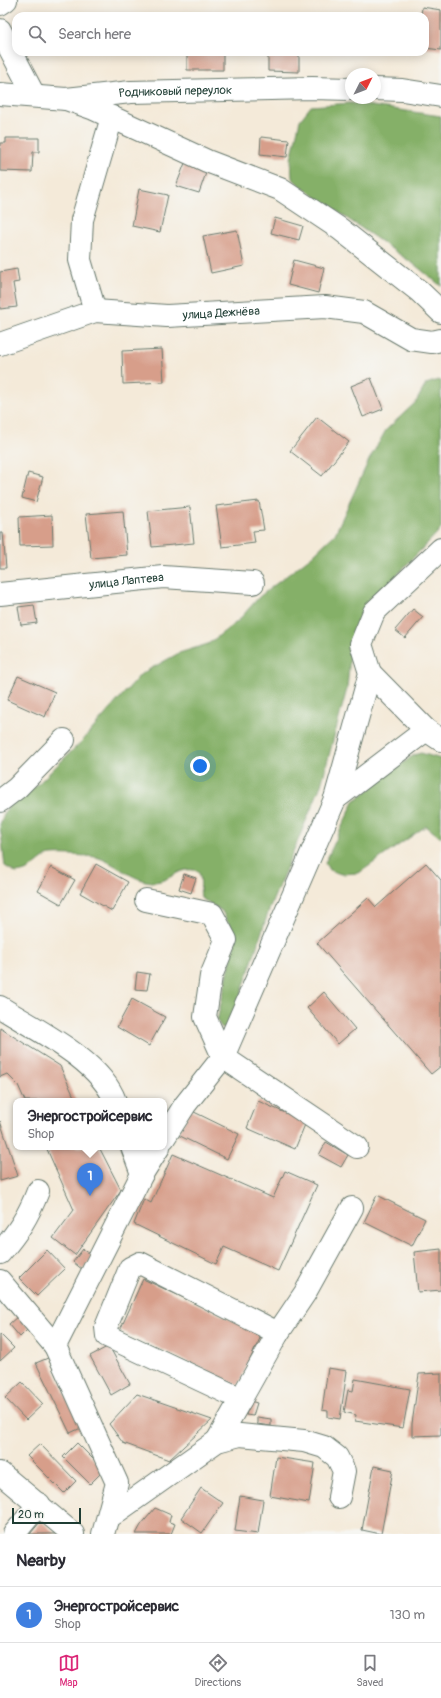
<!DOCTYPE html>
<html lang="en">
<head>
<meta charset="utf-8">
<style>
	body { margin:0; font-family:Pangolin,sans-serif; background:#f7f7f7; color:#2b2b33 }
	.compass { position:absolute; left:345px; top:68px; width:36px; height:36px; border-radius:50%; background:#fff; box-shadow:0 2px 10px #0003; rotate:48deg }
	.scale { position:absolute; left:12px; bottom:10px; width:69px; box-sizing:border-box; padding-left:4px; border:2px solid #1f3d34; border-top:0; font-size:11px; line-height:14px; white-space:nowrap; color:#1f3d34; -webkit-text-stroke:3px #f6f6f2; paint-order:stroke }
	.you { position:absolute; left:200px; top:766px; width:14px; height:14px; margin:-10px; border:3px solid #fff; border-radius:50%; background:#1a73e8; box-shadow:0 0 0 6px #1a73e833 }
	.badge { display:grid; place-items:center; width:26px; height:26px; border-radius:50%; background:#db2777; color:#fff; font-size:13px; font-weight:700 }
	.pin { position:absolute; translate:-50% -33px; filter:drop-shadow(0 1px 2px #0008) }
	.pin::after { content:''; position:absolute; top:21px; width:14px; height:12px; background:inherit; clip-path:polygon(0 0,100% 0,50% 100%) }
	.popup { position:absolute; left:13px; top:1098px; width:154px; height:52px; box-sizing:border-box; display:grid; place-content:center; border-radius:8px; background:#fff; filter:drop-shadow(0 1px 3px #0005); font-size:13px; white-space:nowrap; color:#7c7c81 }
	.popup b { font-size:15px; color:#2b2b33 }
	.popup::after { content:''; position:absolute; left:50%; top:100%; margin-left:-8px; border:8px solid transparent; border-top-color:#fff }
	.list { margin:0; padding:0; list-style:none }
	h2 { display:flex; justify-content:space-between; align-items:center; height:52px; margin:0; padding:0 16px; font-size:17px }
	h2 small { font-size:13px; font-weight:400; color:#7c7c81 }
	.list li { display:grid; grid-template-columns:26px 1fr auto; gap:12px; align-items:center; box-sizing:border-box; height:56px; padding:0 16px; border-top:1px solid #e1e1e2 }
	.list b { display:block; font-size:15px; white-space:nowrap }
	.list p { margin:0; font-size:13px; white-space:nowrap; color:#7c7c81 }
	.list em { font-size:13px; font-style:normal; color:#7c7c81 }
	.icon { flex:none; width:22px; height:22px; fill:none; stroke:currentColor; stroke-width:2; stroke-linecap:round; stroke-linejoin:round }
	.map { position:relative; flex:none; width:441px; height:1534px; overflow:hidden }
	.search { position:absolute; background:#fff; box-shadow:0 2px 10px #0003; left:12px; right:12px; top:12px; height:44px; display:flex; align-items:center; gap:10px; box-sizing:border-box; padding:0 14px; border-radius:12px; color:#7c7c81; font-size:15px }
	.sheet { height:108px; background:#fff }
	nav { display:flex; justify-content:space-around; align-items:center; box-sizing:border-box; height:56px; border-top:1px solid #e1e1e2; background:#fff; font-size:11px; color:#7c7c81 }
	nav a { display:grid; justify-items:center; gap:2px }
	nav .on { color:#db2777 }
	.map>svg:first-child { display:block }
	.forest { fill:#85b068; stroke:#52764e }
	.building { fill:#d79e8a }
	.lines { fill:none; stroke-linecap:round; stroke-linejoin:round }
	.minor-casing { stroke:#6a7a6e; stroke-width:24 }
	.minor { stroke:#fff; stroke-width:22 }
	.labels { text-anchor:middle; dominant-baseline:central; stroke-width:4; stroke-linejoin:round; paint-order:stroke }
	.street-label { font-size:12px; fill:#1f3d34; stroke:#f6f6f2 }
</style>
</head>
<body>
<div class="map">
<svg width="441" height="1534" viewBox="0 0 441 1534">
	<rect width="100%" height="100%" fill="#f6f6f2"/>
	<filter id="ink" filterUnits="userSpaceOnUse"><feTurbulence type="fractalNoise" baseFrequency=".025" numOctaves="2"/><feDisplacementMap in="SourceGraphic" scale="8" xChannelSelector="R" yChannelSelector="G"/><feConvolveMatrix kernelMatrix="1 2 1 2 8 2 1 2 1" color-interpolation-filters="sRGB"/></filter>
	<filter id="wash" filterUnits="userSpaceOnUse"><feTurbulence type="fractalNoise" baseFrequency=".012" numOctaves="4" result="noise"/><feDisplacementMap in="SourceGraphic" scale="16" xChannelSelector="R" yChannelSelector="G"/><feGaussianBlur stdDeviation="0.9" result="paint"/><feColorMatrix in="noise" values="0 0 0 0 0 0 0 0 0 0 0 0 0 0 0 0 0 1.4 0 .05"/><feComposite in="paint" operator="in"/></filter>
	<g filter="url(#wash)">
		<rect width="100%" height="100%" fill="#f4ead9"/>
		<path class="forest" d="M351,103L441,116V286L415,265L300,186L292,178L291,159L300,120L311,106Z
			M438,380L441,381V529L365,608L351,645L347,689L321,785L270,907L233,1019L228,1027L222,1028L217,1021L236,938L222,911L201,898C199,889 203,880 198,871C177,865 173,882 152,882C132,881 115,862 96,857C89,856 53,853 47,856C36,863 30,872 16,873L5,866L0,825L5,811L10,805L36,786L83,740L141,674L179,653L208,644L238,621L259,597L312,556L335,534L369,460L386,430L416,402L426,384Z
			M421,753L441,759V838L426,826L359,873L341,874L329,870L325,863L354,801L392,771L414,755Z"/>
		<g id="blocks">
			<path class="building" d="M422,7L441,10V50L425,48V16H421Z
				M187,52H223V70H187Z
				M268,52H299V72L268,71Z
				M261,137L289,140L287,157L260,154Z
				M6,138H39V152H33L32,172L0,171V143H6Z
				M185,163L207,170L199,193L176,186Z
				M139,189L168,195L160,232L132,226Z
				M275,218L303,226L299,240L271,233Z
				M237,230L244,266L211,273L203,236Z
				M294,260L324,268L318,293L288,285Z
				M17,269L19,282L13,283L17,307L0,309V272Z
				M162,349L164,382L123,384L122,351Z
				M371,378L383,409L363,417L351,386Z
				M317,417L349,442L322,476L290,451Z
				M28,473L43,477L36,502L22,498Z
				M259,501L264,530L253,531L255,543L222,547L216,506Z
				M190,507L194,543L152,547L148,511Z
				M123,511L127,555L91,558L86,514Z
				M52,515L53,545L20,546L19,517Z
				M0,533H3L6,568H0Z
				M34,605L37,623L21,625L18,607Z
				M413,609L423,617L405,638L395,630Z
				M18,676L55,692L45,717L7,700Z
				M426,863L441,880V1066L431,1074L317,943L368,898L376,907Z
				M96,864L128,882L112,911L80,893Z
				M51,867L75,880L61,904L38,891Z
				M184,874L196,878L191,893L179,889Z
				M137,972L150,974L147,990L135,989Z
				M324,992L355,1029L338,1044L307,1008Z
				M132,999L165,1017L149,1046L117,1027Z
				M0,1028L60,1066L76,1101H25L18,1085L7,1074L0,1077Z
				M258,1101L306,1122L295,1149L247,1128Z
				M190,1110L239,1134L227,1159L178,1135Z
				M0,1121L18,1176L0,1181Z
				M326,1142L348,1155L341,1167L319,1155Z
				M46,1147H99L121,1190L75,1255L53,1238L74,1210Z
				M173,1154L273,1198L285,1171L317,1185L278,1271L224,1247L216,1264L134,1224L144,1199L151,1203Z
				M377,1195L425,1219L412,1246L364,1222Z
				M83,1249L93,1256L83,1270L73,1262Z
				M441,1249V1290L418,1292L414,1252Z
				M47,1250L65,1269L37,1296L19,1278Z
				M143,1279L262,1334L238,1385L120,1330Z
				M18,1316L29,1328L20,1337L9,1324Z
				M0,1334L14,1348L0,1361Z
				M109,1346L130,1384L111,1395L90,1356Z
				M48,1358L81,1428L70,1433L36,1363Z
				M328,1368L347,1371L340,1419L328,1417V1411L322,1410Z
				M441,1373V1435L412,1436V1424L419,1374Z
				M355,1379L410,1389L403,1428L355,1421L356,1415L344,1412L348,1390L353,1391Z
				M22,1382L43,1404L26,1420L5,1398Z
				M137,1394L212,1420L169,1460L123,1443L109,1424Z
				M250,1401L257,1403L253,1416L246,1415Z
				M257,1417L271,1419V1426L257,1424Z
				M77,1443L104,1470L90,1484L63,1457Z
				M40,1444L76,1481L64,1493L27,1456Z
				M276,1457L315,1463L309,1503L270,1496Z
				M374,1466L393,1470L381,1534L362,1530Z
				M201,1488L223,1503L202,1533L181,1518Z
				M240,1496L263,1500L258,1534L235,1531Z
				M155,1508L171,1515L169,1522L175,1524L171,1534H136L141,1525Z
				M41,1521L56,1534H30Z"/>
		</g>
	</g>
	<g filter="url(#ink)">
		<use href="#blocks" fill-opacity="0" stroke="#6a7a6e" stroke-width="1"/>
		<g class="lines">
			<g class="minor-casing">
				<g id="minor">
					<path d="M0,4L6,0"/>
					<path d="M0,30L34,95"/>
					<path d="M375,89L402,90L441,96"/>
					<path id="s1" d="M0,94L66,99L131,92L312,88L351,89"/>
					<path d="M66,99L94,109L207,161L280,189L340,229L419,291L441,312"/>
					<path d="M95,311L80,260L82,220L112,117"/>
					<path id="s2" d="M0,344L95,311L167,316L325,307L364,312L411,339L432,342L441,340"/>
					<path id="s3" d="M0,594L163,577L253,583"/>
					<path d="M370,673L426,730L441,740"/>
					<path d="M335,799L426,730"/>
					<path d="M0,801L17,788L64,740"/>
					<path d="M146,900L212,914L226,940L211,976L205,1017L223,1057L357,1147"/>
					<path d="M0,1007C36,1030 100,1060 115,1101"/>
					<path d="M164,1138L185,1105L223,1057L335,799L370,673L361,644L374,612L441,549"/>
					<path d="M132,1147L142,1174"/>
					<path d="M0,1253C18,1232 28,1217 38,1191"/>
					<path d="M0,1281L55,1346"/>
					<path d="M241,1399L278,1333L305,1293L352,1208"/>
					<path d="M217,1441L241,1399L107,1336L106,1327L130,1268L140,1263L278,1333"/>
					<path d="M0,1473L73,1534"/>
					<path d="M108,1518L217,1441L240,1435L304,1441L324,1447L337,1457L344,1471L339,1497"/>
					<path d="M14,1534L39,1504"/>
					<path d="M103,1534L117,1483L55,1346L142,1174L159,1147"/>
				</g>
			</g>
			<use href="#minor" class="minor"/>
		</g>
	</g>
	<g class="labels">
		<g class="street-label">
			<text stroke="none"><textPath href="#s1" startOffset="176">Родниковый переулок</textPath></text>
			<text stroke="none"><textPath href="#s2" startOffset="227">улица Дежнёва</textPath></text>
			<text stroke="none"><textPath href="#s3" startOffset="127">улица Лаптева</textPath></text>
		</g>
	</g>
</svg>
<svg class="compass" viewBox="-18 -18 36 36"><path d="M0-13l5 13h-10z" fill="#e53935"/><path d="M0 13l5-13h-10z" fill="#7c7c81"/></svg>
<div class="scale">20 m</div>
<div class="you"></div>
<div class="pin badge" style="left:90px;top:1196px;background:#3f7fe0">1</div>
<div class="popup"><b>Энергостройсервис</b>Shop</div>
<div class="search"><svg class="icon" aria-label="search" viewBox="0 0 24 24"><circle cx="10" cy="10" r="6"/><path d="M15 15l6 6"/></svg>Search here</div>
</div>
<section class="sheet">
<h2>Nearby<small></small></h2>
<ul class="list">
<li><span class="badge" style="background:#3f7fe0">1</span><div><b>Энергостройсервис</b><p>Shop</p></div><em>130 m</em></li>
</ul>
</section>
<nav>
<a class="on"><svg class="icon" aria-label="map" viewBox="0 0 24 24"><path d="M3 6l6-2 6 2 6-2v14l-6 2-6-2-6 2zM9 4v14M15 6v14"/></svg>Map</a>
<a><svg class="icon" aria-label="directions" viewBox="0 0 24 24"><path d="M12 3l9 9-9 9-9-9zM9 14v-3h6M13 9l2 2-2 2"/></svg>Directions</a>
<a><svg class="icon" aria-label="saved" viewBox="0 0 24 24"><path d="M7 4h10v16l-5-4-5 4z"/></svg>Saved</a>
</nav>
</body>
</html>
